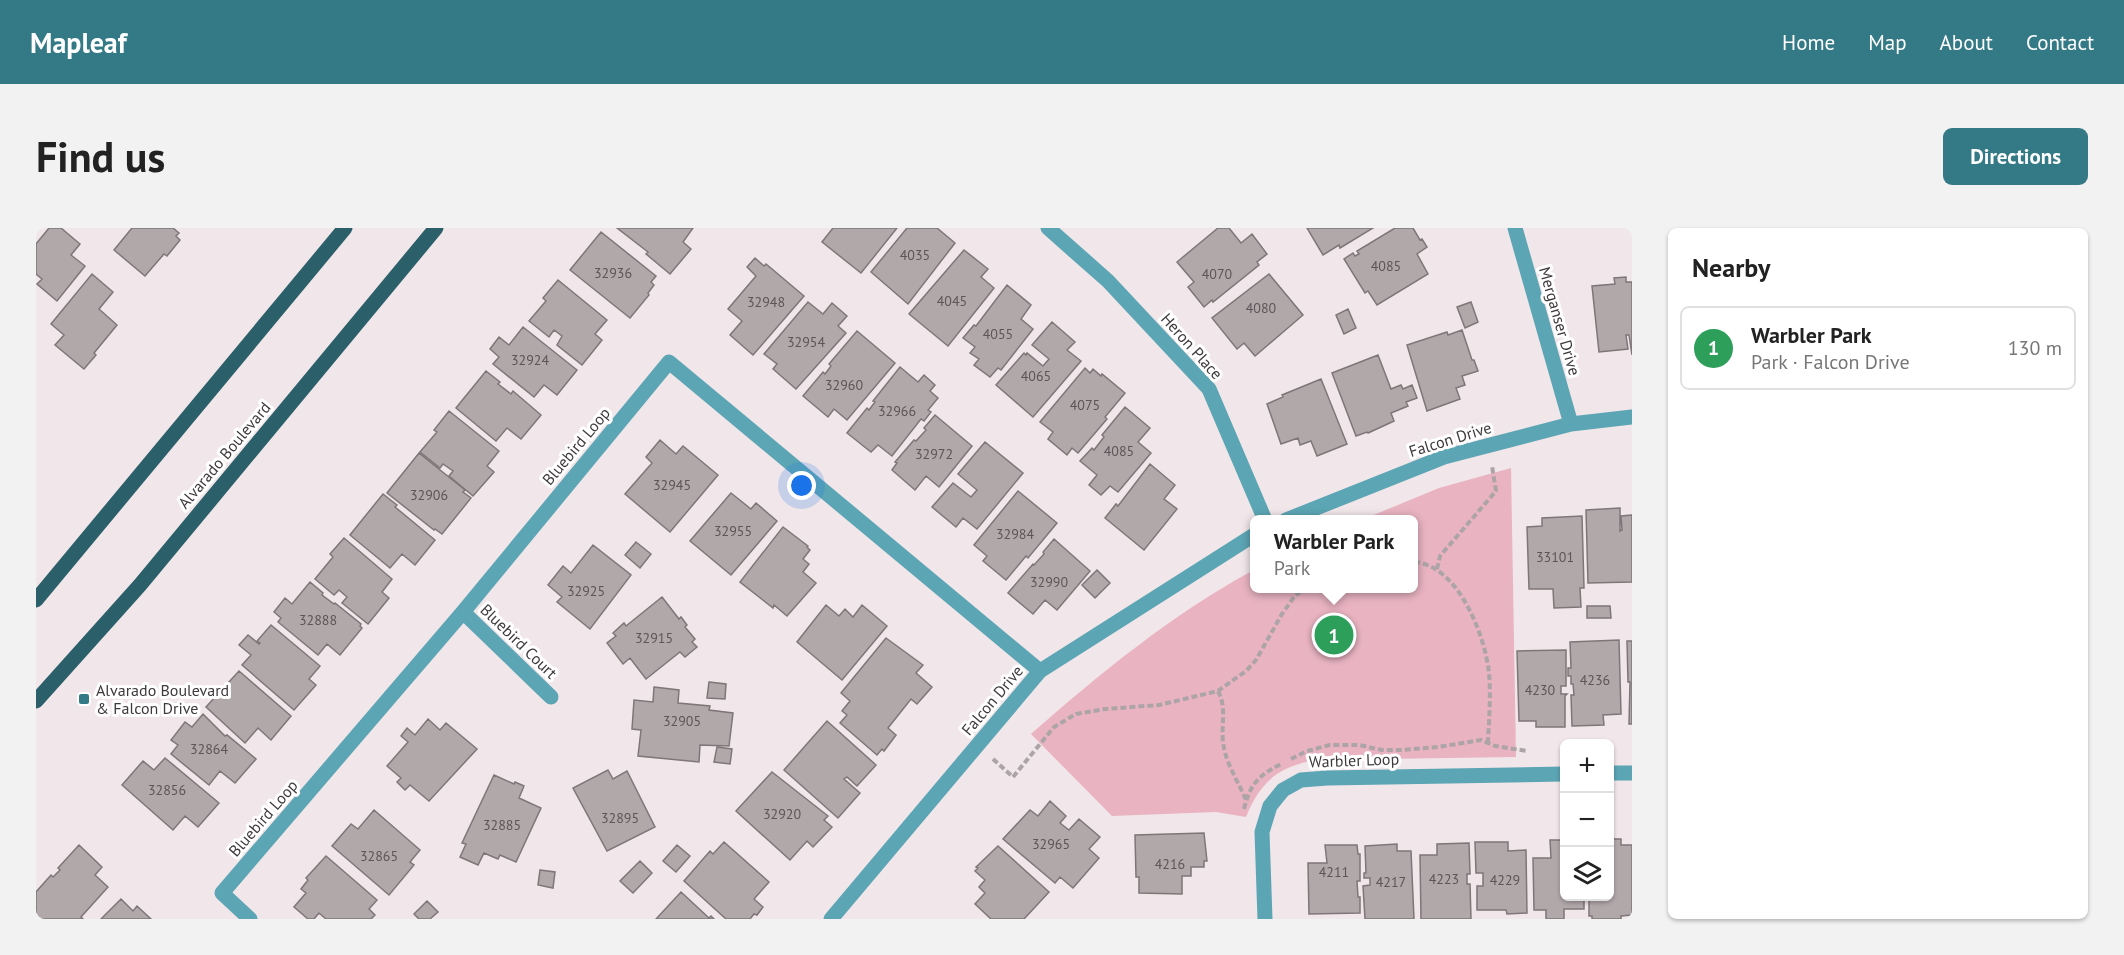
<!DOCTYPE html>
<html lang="en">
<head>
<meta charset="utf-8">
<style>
	body { margin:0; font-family:"PT Sans",sans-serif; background:#f2f2f2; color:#222 }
	.controls { position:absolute; right:18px; bottom:18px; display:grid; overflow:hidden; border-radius:9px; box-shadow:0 2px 4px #0004 }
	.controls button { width:54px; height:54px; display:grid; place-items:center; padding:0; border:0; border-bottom:2px solid #e0e0e0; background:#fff; color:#222; font:30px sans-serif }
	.you { position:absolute; left:766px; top:258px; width:21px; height:21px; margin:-15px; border:4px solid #fff; border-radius:50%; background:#1a73e8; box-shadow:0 0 0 9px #1a73e833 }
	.badge { display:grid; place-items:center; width:39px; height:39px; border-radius:50%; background:#347986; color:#fff; font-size:20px; font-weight:700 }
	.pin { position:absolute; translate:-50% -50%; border:3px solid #fff; box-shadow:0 2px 6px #0006 }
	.popup { position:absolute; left:1214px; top:287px; width:168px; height:78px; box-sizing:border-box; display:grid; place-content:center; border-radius:9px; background:#fff; filter:drop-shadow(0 2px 4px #0005); font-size:20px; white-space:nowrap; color:#767676 }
	.popup b { font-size:22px; color:#222 }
	.popup::after { content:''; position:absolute; left:50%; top:100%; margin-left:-12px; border:12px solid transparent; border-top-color:#fff }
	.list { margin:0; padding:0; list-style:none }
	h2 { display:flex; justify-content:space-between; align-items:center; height:78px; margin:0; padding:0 24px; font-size:26px }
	h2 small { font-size:20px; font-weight:400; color:#767676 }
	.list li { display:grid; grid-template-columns:39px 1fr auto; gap:18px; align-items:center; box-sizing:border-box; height:84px; margin:0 12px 12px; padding:0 12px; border:2px solid #e0e0e0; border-radius:9px }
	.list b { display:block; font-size:22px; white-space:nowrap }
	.list p { margin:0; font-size:20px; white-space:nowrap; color:#767676 }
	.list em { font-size:20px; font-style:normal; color:#767676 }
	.icon { flex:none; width:33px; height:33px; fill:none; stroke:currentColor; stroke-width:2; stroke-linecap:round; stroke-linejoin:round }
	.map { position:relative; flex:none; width:1596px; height:691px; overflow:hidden; border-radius:9px }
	header { display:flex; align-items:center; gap:36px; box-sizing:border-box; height:84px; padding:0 30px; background:#347986; color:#fff }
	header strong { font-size:28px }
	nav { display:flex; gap:33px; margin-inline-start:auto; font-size:21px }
	.intro { display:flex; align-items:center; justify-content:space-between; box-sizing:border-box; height:144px; padding:0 36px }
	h1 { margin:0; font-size:42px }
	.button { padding:15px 27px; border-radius:9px; background:#347986; color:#fff; font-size:21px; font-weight:700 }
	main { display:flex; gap:36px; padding:0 36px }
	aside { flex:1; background:#fff; border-radius:9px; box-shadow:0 2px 4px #0004 }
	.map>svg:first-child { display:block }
	.green { fill:#e9b3c2 }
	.building { fill:#b1a8aa; stroke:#7f7679; stroke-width:1.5 }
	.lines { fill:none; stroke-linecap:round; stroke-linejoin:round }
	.path { stroke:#aca4a6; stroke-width:4; stroke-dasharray:6 3; stroke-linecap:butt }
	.minor { stroke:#5ca5b4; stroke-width:15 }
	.major { stroke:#2b5f69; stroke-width:15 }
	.poi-dot { fill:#347986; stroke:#fff; stroke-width:2 }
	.labels { text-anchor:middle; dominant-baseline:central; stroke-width:6; stroke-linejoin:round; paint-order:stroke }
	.number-label { font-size:14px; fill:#5b5657 }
	.street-label { font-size:16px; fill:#3e3a3b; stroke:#fff }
	.poi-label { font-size:16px; fill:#3e3a3b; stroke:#fff; text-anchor:start }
</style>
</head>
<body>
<header>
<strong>Mapleaf</strong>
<nav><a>Home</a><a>Map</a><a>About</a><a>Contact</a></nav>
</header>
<div class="intro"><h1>Find us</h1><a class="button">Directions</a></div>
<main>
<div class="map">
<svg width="1596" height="691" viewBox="0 0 1596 691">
	<rect width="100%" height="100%" fill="#f1e6e9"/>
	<path class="green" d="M1475,240L1480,529L1279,532C1242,539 1224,554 1210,589L1180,584L1076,588L995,506C1062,447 1139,384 1218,342V360H1378V292L1328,291L1403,260Z"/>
	<path class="building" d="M13,0H25L44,16L35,27L49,38L21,73L1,56L6,51L0,46V16Z
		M96,0H137L143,5L140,8L144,12L131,28L128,26L109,48L78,22Z
		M581,0H657L647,14L655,21L634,46L610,26L612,24Z
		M797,0H861L825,45L786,14Z
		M871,0H901L919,15L872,76L835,44Z
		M1182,0H1193L1205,15L1216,6L1231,26L1221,34L1223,37L1177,74L1176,72L1168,79L1152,59L1158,54L1141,34Z
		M1271,0H1337L1304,20L1303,17L1287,27Z
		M1359,0H1377L1384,12L1386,11L1391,19L1381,26L1392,46L1341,77L1332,63L1329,65L1308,31L1317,25L1319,28L1323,26L1321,23Z
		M565,4L620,48L615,54L618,57L612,65L613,67L594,90L534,42Z
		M928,22L952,41L945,49L958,60L912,118L873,86Z
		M719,30L728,38L730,36L768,68L717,127L694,107L706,93L692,81L720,48L711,39Z
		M56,46L77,64L63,81L81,97L58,125L60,127L48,141L19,117L28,107L15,96Z
		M1233,46L1267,87L1219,128L1208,115L1201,121L1176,90Z
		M1590,49V54H1596V127L1593,107H1590L1592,121L1563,124L1556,58L1579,56L1578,50Z
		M522,52L571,92L559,106L566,112L546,137L521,117L526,108L518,102L513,109L493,93L510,73L507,70Z
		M971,57L995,77L985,91L997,101L965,142L962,140L954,149L938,137L943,131L934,125L939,119L927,110L938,97L940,98Z
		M772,74L787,86L796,75L811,88L802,98L810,105L760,161L737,141L741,136L728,126Z
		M1435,74L1442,94L1429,100L1421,79Z
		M1312,81L1320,100L1308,106L1300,87Z
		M1016,94L1039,114L1031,122L1045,133L997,189L960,157L988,125L990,127L991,125L1007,138L1013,131L996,117Z
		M487,99L541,142L521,167L508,157L498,169L457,136L463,129L454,121L463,109L473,117Z
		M1426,102L1436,132H1438L1442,143L1426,148L1429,157L1420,160L1424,171L1391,183L1371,117L1411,104L1412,107Z
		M821,103L859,135L811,192L798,181L792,189L767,168L787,144L789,146L795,138L793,136Z
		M1342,127L1355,161L1365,157L1367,161L1376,157L1381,170L1370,174L1372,178L1355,185L1358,193L1332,205L1331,204L1320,208L1296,145Z
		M864,139L882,154L888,147L899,157L894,163L902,170L892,182L895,184L888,193L885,191L856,228L842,217L835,224L811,205L831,180L833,182L839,174L837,173Z
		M1049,140L1054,145L1057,141L1065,148L1066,146L1089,165L1069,189L1071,191L1042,225L1036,220L1031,227L1012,211L1017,204L1004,194Z
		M450,143L464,154L462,156L475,166L477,163L505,187L485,211L471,200L460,213L420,180Z
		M1285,151L1311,216L1281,228L1275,213L1264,217L1262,210L1245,216L1231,176L1247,169L1246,167Z
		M1089,179L1114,200L1102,214L1115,225L1082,264L1074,258L1065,267L1053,257L1061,247L1044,233L1056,220L1058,222L1068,209L1066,207Z
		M413,183L463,223L451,238L458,244L437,268L413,248L417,243L407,236L404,240L384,224L401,204L398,202Z
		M899,187L936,218L903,259L890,248L879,262L856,242L861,235L859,234L878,212L880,213L890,202L888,200Z
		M624,212L640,226L647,218L682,247L634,304L589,266L616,235L610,229Z
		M949,214L987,245L941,301L927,290L920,299L896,279L917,255L935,269L941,262L922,246Z
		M383,225L429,262L427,264L435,270L406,306L399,301L398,302L351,265Z
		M1114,236L1139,257L1128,271L1141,281L1108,322L1069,290L1080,276L1082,278Z
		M982,263L1021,295L992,330L990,328L970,352L947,333L951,328L938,317Z
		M695,265L715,281L720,275L741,293L695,347L654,313Z
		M347,266L361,277L359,279L399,312L379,337L366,326L354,340L314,307Z
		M1584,280V303L1586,302L1585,288L1596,287V354L1552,355L1550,282Z
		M1546,288L1548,360H1544L1545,379L1518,380L1517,361H1493L1491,299L1506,298V290Z
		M747,299L772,318L771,319L774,322L767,331L773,336L767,344L780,355L751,388L738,377L737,380L704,354Z
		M308,310L356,351L346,364L353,370L332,396L306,375L311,369L303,362L298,367L279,351L297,329L294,326Z
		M1018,311L1054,343L1021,382L1009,372L997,386L972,365L997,336L998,337L1008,326L1007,324Z
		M600,314L615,326L604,340L589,327Z
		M557,317L595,347L554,401L521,374L526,369L512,357L527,338L535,345Z
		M1061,342L1074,355L1059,370L1046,357Z
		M274,354L287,365L286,367L298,376L299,375L325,396L324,398L326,400L304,427L291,416L282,427L242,394L245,390L238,384L249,370L256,376Z
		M626,369L643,391L645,389L651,397L649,399L659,411L656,414L661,419L649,429L644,424L610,451L594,430L587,436L571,415L580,408L577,405L588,395L590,398Z
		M790,377L803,388L809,381L817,389L826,377L851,398L806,452L761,414Z
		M1551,378H1574L1575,390H1551Z
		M235,397L284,438L273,451L280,457L258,482L206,437L215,427L203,417L212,407L223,416L224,415L221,413Z
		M850,410L887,437L880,445L896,459L881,476L875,471L852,500L860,507L848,523L846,521L841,527L804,495L811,487L806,483L814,473L805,465Z
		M1583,412L1585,486L1567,487L1568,497L1536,498L1535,467H1538L1537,456H1535V448H1532V440H1535L1534,414Z
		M1591,413H1596V496H1593L1594,454H1592Z
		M1530,422V458H1525V466H1531L1529,468V499H1500V493H1483L1481,423Z
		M203,443L255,488L235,512L222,500L209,515L170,479Z
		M673,454L690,456L689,471L671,470Z
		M618,459L643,462L642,475L674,478L673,482L697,485L693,518L664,517L663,534L602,528L605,502L596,501L598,472L617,474Z
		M167,486L189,508L191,507L220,531L199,555L184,543L173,557L135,526L142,517L135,512L149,494L156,499Z
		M392,491L404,502L410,495L441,521L393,573L374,557L369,562L361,554L365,550L351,538L372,514L365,508L371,500L379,507Z
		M791,493L840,537L821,558L811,549L808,551L824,565L802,590L748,542Z
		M681,519L696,521L694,536L678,534Z
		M129,530L183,575L162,599L149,588L137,602L86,557L107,533L118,542Z
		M572,542L577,551L591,543L619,599L571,623L537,560Z
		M736,544L792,588L788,592L796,599L777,619L771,613L754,632L700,583Z
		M458,547L478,556L479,554L488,558L483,570L505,580L480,634L464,627L462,631L448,625L442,637L424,629L430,616L426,615Z
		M1014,573L1030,588L1024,595L1033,602L1043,591L1064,609L1053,621L1063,630L1037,660L1024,649L1019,655L967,611L994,582L1002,588Z
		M338,582L384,622L374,634L378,637L353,667L296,618L315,596L322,601Z
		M1168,605L1171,633H1168V639H1155V648H1146V666L1103,665V649H1100L1099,607Z
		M1574,611H1585V617H1596V687L1585,688V691H1556V688H1553V668H1574Z
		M1514,612H1528V668H1548V681H1528V691H1510V682H1498L1497,630H1515Z
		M688,614L733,654L718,671L727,679L721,687L718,686L714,691H690L648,653L674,623L677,626Z
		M1439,614H1472V623L1490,622L1491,685L1471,686L1470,682H1441V658H1447V645H1440Z
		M1433,615L1434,646H1431V656H1434L1435,691H1385L1384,627H1401V616Z
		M1361,616V623H1375L1378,691H1329L1327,658L1334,657V650H1328V645H1330L1329,618Z
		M43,617L66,639L59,647L72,659L45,689L47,691H0V664L15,647L17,649L24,642L22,640Z
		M641,617L654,628L640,644L627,633Z
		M1289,617H1321L1322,626H1324V653H1321L1322,669H1324V685L1273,686L1272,635H1291Z
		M962,618L1013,664L988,691H955L939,676L949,665L943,659L949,652L939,643L942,640L940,639Z
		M290,628L341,672L333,681L339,687L335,691H290L283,685L278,691H272L258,679L270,665L265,661L272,652L270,650Z
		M604,633L616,645L597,665L584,653Z
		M504,642L519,644L517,660L502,657Z
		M645,664L673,690L675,688L678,691H620Z
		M85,671L97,683L101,678L115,691H65Z
		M391,673L402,684L394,691H383L378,686Z"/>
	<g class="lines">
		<path class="path" d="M1378,334C1422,337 1449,407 1453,445C1455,468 1453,492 1452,515
			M1401,341L1404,328L1460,263L1456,238
			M1182,463C1191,480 1185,496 1187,514C1189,534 1202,553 1210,572
			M957,531L977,549L1018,499L1040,486L1070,481L1123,477L1182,463L1210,443L1220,432L1246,386L1258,369L1268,360
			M1255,531L1271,523L1294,517H1323L1346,522H1367L1402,519L1445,512L1459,518L1491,523
			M1208,581C1214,556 1223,547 1245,536"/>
		<path class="minor" d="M1012,0L1072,53L1173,161L1229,292
			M1479,0L1535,196
			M1250,292L1408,229L1535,196L1596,189
			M427,384L515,469
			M1574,545H1596
			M214,691L186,665L427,384L633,134L1004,443
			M795,691L1004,443L1218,307
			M1229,691L1226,604L1234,578L1247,562L1265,552L1291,550L1528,546"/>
		<path class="major" d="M0,372L309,0
			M0,473L104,357L400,0"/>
	</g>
	<rect class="poi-dot" x="42" y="465" width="12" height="12" rx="3"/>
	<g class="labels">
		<g class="number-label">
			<text x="879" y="27">4035</text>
			<text x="1350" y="38">4085</text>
			<text x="577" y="45">32936</text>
			<text x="1181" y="46">4070</text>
			<text x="916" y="73">4045</text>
			<text x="730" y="74">32948</text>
			<text x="1225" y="80">4080</text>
			<text x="962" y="106">4055</text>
			<text x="770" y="114">32954</text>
			<text x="494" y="132">32924</text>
			<text x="1000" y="148">4065</text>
			<text x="808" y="157">32960</text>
			<text x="1049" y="177">4075</text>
			<text x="861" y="183">32966</text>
			<text x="1083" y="223">4085</text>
			<text x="898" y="226">32972</text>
			<text x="636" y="257">32945</text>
			<text x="393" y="267">32906</text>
			<text x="697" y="303">32955</text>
			<text x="979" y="306">32984</text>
			<text x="1519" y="329">33101</text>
			<text x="1013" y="354">32990</text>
			<text x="550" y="363">32925</text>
			<text x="282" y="392">32888</text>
			<text x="618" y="410">32915</text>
			<text x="1559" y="452">4236</text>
			<text x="1504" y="462">4230</text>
			<text x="646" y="493">32905</text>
			<text x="173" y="521">32864</text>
			<text x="131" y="562">32856</text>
			<text x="746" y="586">32920</text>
			<text x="584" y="590">32895</text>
			<text x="466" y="597">32885</text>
			<text x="1015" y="616">32965</text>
			<text x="343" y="628">32865</text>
			<text x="1134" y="636">4216</text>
			<text x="1298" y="644">4211</text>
			<text x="1408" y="651">4223</text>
			<text x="1469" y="652">4229</text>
			<text x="1355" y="654">4217</text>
		</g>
		<g class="street-label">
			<text transform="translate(1524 93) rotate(74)">Merganser Drive</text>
			<text transform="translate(1156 118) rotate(48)">Heron Place</text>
			<text transform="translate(1414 211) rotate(-17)">Falcon Drive</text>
			<text transform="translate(540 218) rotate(-50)">Bluebird Loop</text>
			<text transform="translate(188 227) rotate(-50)">Alvarado Boulevard</text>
			<text transform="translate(483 413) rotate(44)">Bluebird Court</text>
			<text transform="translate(956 472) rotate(-50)">Falcon Drive</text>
			<text transform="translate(1318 532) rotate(-2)">Warbler Loop</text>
			<text transform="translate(227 590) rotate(-49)">Bluebird Loop</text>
		</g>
		<g class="poi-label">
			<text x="60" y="462">Alvarado Boulevard<tspan x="60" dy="18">&amp; Falcon Drive</tspan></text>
		</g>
	</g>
</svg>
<div class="controls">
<button>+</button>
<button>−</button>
<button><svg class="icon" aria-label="layers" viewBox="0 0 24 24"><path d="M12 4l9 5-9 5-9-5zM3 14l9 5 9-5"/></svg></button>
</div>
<div class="you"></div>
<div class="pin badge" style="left:1298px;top:407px;background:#2e9e5b">1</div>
<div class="popup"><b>Warbler Park</b>Park</div>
</div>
<aside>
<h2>Nearby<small></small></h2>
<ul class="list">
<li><span class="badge" style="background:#2e9e5b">1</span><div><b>Warbler Park</b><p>Park · Falcon Drive</p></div><em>130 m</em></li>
</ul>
</aside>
</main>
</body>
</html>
